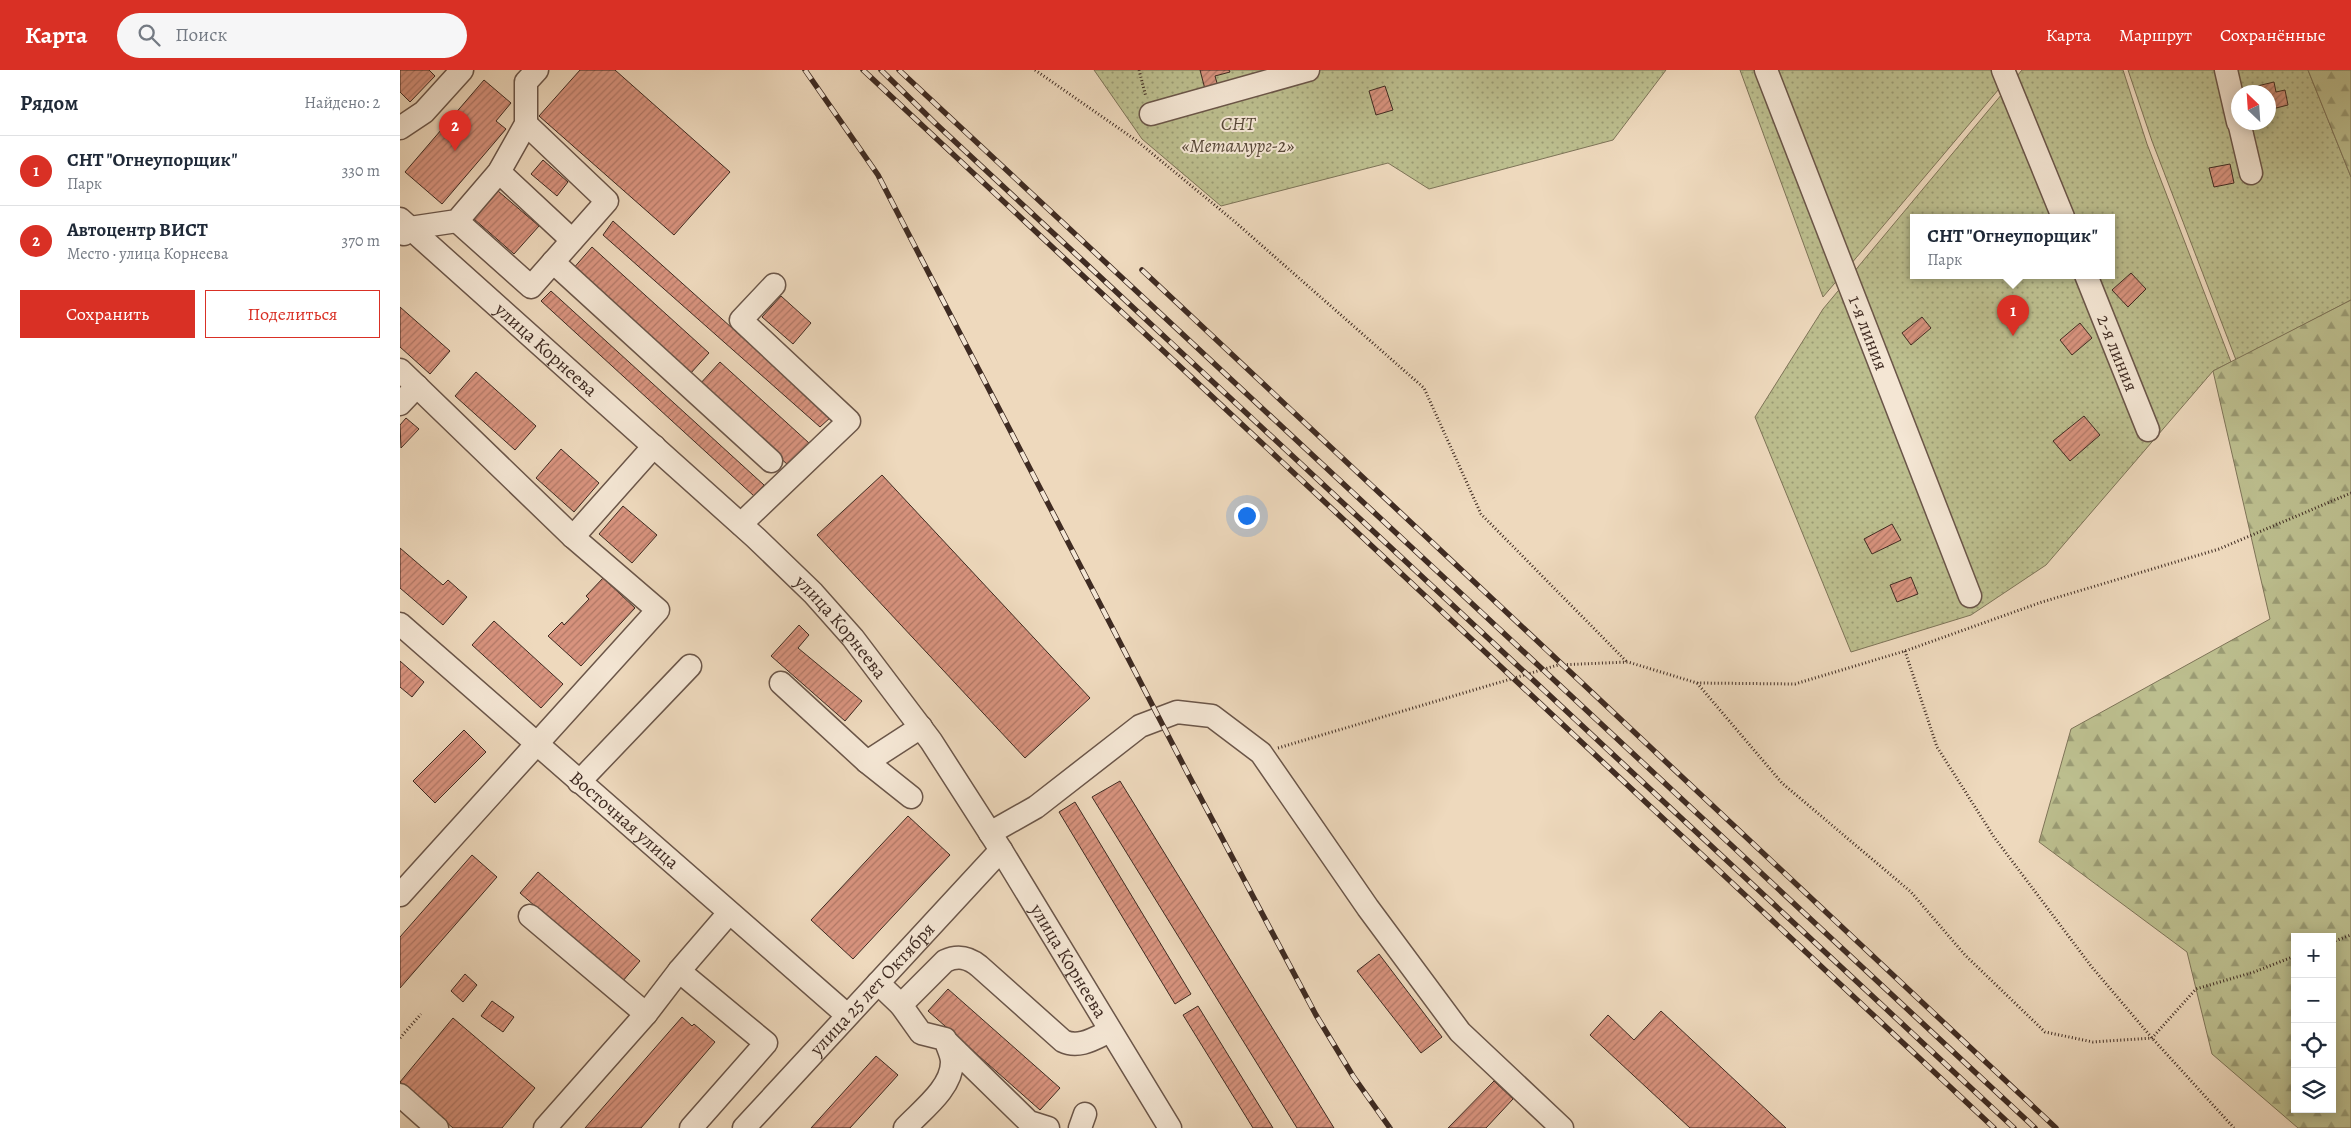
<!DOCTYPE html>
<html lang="ru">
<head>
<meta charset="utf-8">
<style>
	body { margin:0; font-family:Alegreya,serif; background:#f6f6f7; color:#1f2937 }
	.controls { position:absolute; right:15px; bottom:15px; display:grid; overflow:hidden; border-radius:0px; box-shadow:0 2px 12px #0003 }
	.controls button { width:45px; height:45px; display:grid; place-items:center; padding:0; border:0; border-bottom:1px solid #e0e1e3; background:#fff; color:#1f2937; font:25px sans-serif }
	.compass { position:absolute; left:1831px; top:15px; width:45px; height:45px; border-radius:50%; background:#fff; box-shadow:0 2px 12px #0003; rotate:335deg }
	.you { position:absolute; left:846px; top:445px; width:18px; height:18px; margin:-12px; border:4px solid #fff; border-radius:50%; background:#1a73e8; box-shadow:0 0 0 8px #1a73e833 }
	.badge { display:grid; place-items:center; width:32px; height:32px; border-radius:50%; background:#d93025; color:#fff; font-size:16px; font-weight:700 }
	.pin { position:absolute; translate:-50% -41px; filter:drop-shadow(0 1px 2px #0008) }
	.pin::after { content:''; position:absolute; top:26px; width:18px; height:15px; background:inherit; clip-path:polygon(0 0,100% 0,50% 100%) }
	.popup { position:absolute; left:1510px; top:144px; width:205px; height:65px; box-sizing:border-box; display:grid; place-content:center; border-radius:0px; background:#fff; filter:drop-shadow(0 1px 4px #0005); font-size:16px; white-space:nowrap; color:#747a83 }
	.popup b { font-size:19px; color:#1f2937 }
	.popup::after { content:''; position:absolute; left:50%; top:100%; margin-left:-10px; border:10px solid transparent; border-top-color:#fff }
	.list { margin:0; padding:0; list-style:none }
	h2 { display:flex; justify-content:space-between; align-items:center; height:65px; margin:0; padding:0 20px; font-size:21px }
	h2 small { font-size:16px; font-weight:400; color:#747a83 }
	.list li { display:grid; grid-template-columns:32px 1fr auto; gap:15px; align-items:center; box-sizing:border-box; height:70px; padding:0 20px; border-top:1px solid #e0e1e3 }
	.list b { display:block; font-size:19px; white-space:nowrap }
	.list p { margin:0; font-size:16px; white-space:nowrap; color:#747a83 }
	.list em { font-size:16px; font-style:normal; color:#747a83 }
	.actions { display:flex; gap:10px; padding:15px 20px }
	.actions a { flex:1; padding:11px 0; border:1px solid #d93025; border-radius:0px; text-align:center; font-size:18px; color:#d93025 }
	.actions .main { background:#d93025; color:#fff }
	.icon { flex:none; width:28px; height:28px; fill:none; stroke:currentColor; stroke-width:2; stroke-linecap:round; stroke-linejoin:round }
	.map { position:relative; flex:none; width:1951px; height:1058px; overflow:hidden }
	header { display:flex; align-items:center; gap:30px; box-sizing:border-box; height:70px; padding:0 25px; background:#d93025; color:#fff }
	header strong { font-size:24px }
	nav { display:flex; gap:28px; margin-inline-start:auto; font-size:18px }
	.search { width:350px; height:45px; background:#f6f6f7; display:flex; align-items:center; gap:12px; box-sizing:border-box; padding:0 18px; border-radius:28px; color:#747a83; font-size:19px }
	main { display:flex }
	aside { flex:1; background:#fff }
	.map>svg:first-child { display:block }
	.grass { fill:url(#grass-dots); stroke:#7e7458; fill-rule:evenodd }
	.forest { fill:url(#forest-firs); stroke:#7e7458; fill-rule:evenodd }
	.building { fill:url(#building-hatch); stroke:#3f2b22 }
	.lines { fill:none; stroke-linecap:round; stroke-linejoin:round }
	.minor-casing { stroke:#6b5649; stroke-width:25 }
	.path { stroke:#3f2b22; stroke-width:3; stroke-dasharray:1 2.5; stroke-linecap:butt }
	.minor { stroke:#f4e6d4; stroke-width:22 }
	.rail-casing { stroke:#3f2b22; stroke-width:5.5 }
	.rail { stroke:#f4e6d4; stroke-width:4; stroke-dasharray:11; stroke-linecap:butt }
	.labels { text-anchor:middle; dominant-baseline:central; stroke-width:4; stroke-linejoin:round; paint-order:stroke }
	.park-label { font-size:19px; font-style:italic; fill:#584838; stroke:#f4e6d4 }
	.street-label { font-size:19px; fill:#3f2b22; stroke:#f4e6d4 }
</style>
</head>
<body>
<header>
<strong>Карта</strong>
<div class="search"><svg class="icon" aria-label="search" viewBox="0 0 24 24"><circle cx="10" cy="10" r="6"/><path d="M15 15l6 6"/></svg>Поиск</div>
<nav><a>Карта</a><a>Маршрут</a><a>Сохранённые</a></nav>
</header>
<main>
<aside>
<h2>Рядом<small>Найдено: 2</small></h2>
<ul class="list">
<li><span class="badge">1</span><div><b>СНТ &quot;Огнеупорщик&quot;</b><p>Парк</p></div><em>330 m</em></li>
<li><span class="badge">2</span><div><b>Автоцентр ВИСТ</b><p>Место · улица Корнеева</p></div><em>370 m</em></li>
</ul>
<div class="actions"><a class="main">Сохранить</a><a>Поделиться</a></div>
</aside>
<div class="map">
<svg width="1951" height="1058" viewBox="0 0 1951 1058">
	<defs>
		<pattern id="grass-dots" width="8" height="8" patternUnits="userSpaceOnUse" patternTransform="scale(1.25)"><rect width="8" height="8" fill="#bcbe8e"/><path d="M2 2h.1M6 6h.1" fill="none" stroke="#9a9b74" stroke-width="1.8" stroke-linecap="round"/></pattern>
		<pattern id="forest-firs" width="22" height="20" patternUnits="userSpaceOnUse" patternTransform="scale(1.25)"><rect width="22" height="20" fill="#bcbe8e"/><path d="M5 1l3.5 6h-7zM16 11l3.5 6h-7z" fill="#9a9b74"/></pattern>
		<pattern id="building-hatch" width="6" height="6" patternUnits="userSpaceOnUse" patternTransform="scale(1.25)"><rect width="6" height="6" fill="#d8937e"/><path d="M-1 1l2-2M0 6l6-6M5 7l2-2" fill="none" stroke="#b17867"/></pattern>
	</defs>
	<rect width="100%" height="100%" fill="#eed9bd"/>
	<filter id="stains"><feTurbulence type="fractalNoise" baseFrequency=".004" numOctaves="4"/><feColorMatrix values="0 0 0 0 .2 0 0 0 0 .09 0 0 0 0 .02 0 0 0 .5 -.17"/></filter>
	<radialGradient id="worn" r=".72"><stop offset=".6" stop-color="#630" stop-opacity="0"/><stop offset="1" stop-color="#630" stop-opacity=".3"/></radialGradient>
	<path class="grass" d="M694,0H1266L1213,70L1029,119L988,93L821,136L742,69Z
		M1340,0H1615L1423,227Z
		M1622,0H1723L1747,74L1831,292L1813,301L1646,495L1571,545L1451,582L1355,347L1423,239ZM1514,147H1712V205H1514Z
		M1728,0H1908L1951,107V230L1836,290L1752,71ZM1838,22H1868V52H1838Z"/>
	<path class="forest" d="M1908,0H1951V107Z
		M1951,230V1058H1898L1812,984L1787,882L1639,772L1671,659L1870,549L1813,301ZM1895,867H1932V1039H1895Z"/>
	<path class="building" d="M0,0H29L35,6L10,32L0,22Z
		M180,0H215L330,102L274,165L139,46Z
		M800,0H829L830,2L815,6L819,20L806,23Z
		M84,10L111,33L96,51L106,59L42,134L5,102Z
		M1874,12L1876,22L1885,20L1888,35L1868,40V22H1854L1853,17Z
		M985,16L993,40L976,45L969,21Z
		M143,90L168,112L157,126L131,104Z
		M1830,94L1834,113L1814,117L1809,98Z
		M98,121L139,156L114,184L74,149Z
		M213,151L431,347L420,357L203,165Z
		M192,177L309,283L290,304L172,200Z
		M1731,203L1746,219L1728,237L1712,220Z
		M151,221L364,415L354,426L141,231Z
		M381,226L411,253L393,274L362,247Z
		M0,237L50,281L30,304L0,277Z
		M1522,247L1531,258L1511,275L1502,263Z
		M1680,253L1692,268L1672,285L1660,270Z
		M320,292L409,373L388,395L299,315Z
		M76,302L136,356L115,380L55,326Z
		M1684,346L1700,365L1670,391L1653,371Z
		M6,348L19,359L1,378L0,355Z
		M161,379L199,413L174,442L136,408Z
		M482,405L690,628L625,688L417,465Z
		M223,436L257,465L232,493L199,464Z
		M1492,454L1501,470L1472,484L1464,469Z
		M0,478L43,515L48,510L67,527L43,555L0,518Z
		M1511,507L1518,524L1497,532L1490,515Z
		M203,508L235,538L181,596L148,566L162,552L164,555L189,529L186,526Z
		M94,551L163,614L141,638L72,575Z
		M399,555L409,565L398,578L462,631L445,651L371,586Z
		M0,591L24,612L12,627L0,617Z
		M64,660L86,682L35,733L13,711Z
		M720,711L934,1058H897L692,727Z
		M675,732L791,924L775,934L659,742Z
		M508,746L550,785L453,889L411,850Z
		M72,785L97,807L0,918V867Z
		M138,802L240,891L222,912L120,823Z
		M979,884L1042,967L1021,983L957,901Z
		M65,904L77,915L63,932L51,921Z
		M548,919L660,1018L640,1040L528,941Z
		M92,931L114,947L103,962L81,946Z
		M798,936L873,1058H853L783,945Z
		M1261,941L1386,1058H1290L1190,965L1208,945L1234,970Z
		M282,947L292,956L294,954L315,972L241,1058H185Z
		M53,948L135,1018L102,1058H53L0,1012Z
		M476,986L498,1005L450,1058H411Z
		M1094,1011L1113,1029L1086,1058H1048Z"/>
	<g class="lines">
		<g class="minor-casing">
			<g id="minor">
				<path id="s1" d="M1366,0L1570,526"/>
				<path d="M1603,0L1663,147"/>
				<path d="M1826,0L1838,52"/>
				<path d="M751,44L908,0"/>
				<path d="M1839,52L1851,103"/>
				<path d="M0,58L24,42L62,0"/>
				<path d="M99,102L172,170"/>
				<path id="s2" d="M0,149L356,468L413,523L453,568L531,671L601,780L770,1058"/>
				<path d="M57,151L131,217L207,131L126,54"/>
				<path d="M4,164L10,158L57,151L99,102L126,54V12L137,0"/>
				<path d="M153,192L371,391"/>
				<path id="s3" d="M1686,205L1748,360"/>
				<path d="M0,300L173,467L258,540L0,825"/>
				<path d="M0,334L17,316"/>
				<path d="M341,454L449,351L341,250L374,215"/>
				<path d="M173,467L254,376"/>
				<path id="s4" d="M0,554L447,945"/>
				<path d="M381,613L467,692L521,657"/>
				<path d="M467,692L511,727"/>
				<path d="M179,712L290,596"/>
				<path d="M590,763L636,737L740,656L777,642L812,646L861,683L968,838L1060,962L1162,1058"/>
				<path d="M130,846L246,944"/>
				<path d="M279,901L366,973L291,1058"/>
				<path d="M478,913L501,935L545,891C558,885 568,887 579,896L663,971C679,979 695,968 710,961"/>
				<path d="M501,935L521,963L545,969C547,976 552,985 552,992C552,1018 522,1040 505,1058"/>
				<path d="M545,970L629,1052L648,1058"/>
				<path d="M0,1025L37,1058"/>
				<path d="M145,1058L246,944L279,901L329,843"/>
				<path id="s5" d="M344,1058L601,780"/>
				<path d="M680,1058L685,1044"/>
			</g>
		</g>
		<path class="path" d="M635,0L737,71L834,151L1024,318L1081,444L1227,592
			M739,0L746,27
			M1505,581L1537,677L1594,767L1691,896L1752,968L1834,1058
			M1297,613L1382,713L1511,822L1565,885L1645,962L1693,972L1752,968L1796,919L1854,902L1895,886
			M878,678L1158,595L1228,592L1297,613L1395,614L1505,581L1642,532L1819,479L1951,423
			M1932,872L1951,865
			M0,968L21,944"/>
		<use href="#minor" class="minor"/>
		<g class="rail-casing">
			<path id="rail" d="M405,0L478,105L788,704L916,945L953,1006L990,1058
				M463,0L1594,1058
				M481,0L535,53L1614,1058
				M499,0L1635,1058
				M742,200L1656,1058"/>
		</g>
		<use href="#rail" class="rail"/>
	</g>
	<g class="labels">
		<g class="park-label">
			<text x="838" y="54">СНТ<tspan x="838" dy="22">«Металлург-2»</tspan></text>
		</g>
		<g class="street-label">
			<text stroke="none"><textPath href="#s1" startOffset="282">1-я линия</textPath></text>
			<text stroke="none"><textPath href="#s2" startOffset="196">улица Корнеева</textPath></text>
			<text stroke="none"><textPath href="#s3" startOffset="84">2-я линия</textPath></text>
			<text stroke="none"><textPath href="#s2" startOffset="601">улица Корнеева</textPath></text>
			<text stroke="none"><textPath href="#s4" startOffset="298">Восточная улица</textPath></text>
			<text stroke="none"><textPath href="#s2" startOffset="1006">улица Корнеева</textPath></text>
			<text stroke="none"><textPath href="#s5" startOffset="189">улица 25 лет Октября</textPath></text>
		</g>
	</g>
	<rect width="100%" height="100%" filter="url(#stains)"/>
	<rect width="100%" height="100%" fill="url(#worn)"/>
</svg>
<div class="controls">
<button>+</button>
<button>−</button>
<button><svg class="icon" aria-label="locate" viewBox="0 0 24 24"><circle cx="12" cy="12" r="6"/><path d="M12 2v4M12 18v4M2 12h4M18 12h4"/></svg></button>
<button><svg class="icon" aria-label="layers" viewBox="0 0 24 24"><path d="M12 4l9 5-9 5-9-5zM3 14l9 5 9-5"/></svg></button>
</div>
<svg class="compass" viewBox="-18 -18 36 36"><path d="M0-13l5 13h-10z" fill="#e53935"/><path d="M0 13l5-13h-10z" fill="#747a83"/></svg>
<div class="you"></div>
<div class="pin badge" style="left:1613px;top:266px">1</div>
<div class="popup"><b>СНТ &quot;Огнеупорщик&quot;</b>Парк</div>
<div class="pin badge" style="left:55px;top:81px">2</div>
</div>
</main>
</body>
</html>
